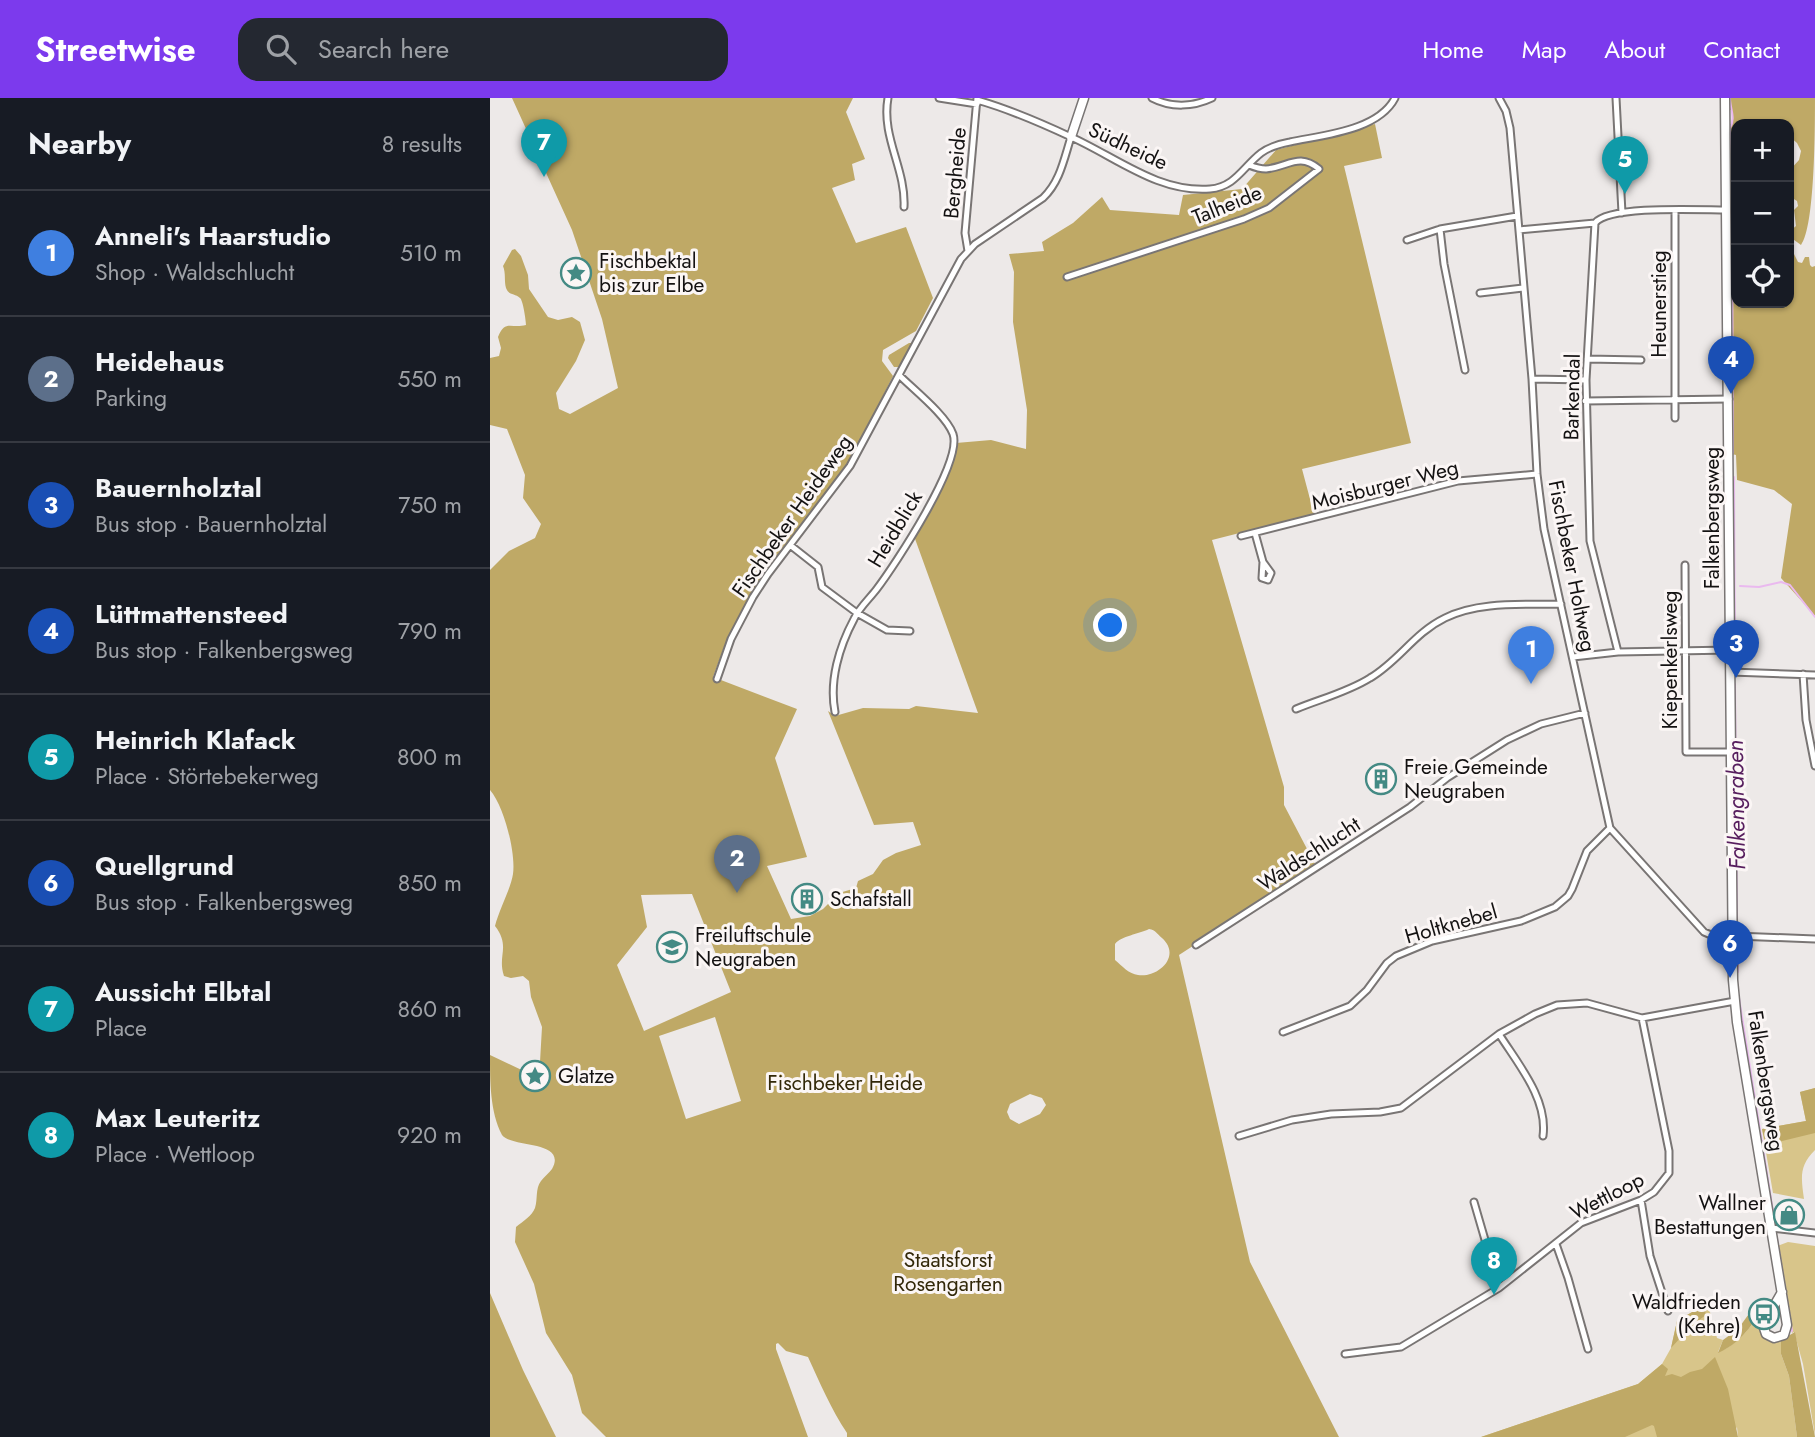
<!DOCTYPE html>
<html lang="en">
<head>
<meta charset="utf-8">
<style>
	body { margin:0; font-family:Jost,sans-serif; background:#242831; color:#f1f3f6 }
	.controls { position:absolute; right:21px; top:21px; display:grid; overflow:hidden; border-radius:14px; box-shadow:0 2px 5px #0004 }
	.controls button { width:63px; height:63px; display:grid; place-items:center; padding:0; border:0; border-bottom:2px solid #363941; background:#171b24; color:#f1f3f6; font:35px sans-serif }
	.you { position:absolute; left:621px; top:528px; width:24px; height:24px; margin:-18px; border:5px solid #fff; border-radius:50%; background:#1a73e8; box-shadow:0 0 0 10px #1a73e833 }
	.badge { display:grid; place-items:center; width:46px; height:46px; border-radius:50%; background:#7c3aed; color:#fff; font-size:23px; font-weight:700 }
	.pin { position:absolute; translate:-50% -58px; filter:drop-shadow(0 2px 4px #0008) }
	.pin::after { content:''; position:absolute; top:37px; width:24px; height:21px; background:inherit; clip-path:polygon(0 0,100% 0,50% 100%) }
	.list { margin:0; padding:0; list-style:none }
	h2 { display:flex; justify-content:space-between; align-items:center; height:91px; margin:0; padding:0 28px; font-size:30px }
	h2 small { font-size:23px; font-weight:400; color:#9ea1a6 }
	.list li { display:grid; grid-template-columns:46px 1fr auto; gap:21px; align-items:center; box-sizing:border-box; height:126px; padding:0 28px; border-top:2px solid #363941 }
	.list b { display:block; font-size:26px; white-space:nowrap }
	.list p { margin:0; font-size:23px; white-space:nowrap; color:#9ea1a6 }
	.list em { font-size:23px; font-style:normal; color:#9ea1a6 }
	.icon { flex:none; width:38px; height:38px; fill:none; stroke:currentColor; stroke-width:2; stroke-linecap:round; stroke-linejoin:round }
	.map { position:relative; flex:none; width:1325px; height:1339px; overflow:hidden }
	header { display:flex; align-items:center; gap:42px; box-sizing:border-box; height:98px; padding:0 35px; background:#7c3aed; color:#fff }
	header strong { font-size:33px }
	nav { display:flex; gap:38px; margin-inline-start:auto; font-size:24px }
	.search { width:490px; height:63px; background:#242831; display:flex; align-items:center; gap:18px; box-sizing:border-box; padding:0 24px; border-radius:21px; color:#9ea1a6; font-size:26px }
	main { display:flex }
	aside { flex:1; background:#171b24 }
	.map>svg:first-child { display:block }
	.green { fill:#d8c58a }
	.forest { fill:#bfa966; fill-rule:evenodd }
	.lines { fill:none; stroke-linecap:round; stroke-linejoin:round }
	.stream { stroke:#eab9ef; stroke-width:2 }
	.street-casing { stroke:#797574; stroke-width:9 }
	.secondary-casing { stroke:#797574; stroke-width:11 }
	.street { stroke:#fff; stroke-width:5 }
	.secondary { stroke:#fff; stroke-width:8 }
	.labels { text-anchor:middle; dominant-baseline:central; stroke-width:6; stroke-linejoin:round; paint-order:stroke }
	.street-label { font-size:21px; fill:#141212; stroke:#fbf6f5 }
	.poi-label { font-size:21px; fill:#141212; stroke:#fbf6f5; text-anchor:start }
	.park-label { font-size:21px; fill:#322809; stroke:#fbf6f5 }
	.water-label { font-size:23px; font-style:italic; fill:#571e5e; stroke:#fbf6f5 }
</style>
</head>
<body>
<header>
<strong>Streetwise</strong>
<div class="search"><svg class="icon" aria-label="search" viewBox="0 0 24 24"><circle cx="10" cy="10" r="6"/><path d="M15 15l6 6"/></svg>Search here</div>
<nav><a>Home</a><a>Map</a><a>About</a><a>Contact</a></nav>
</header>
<main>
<aside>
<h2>Nearby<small>8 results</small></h2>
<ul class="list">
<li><span class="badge" style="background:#3f7fe0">1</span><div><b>Anneli's Haarstudio</b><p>Shop · Waldschlucht</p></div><em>510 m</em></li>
<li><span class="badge" style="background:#5c6f8a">2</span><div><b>Heidehaus</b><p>Parking</p></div><em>550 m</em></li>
<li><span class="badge" style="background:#1a4fb4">3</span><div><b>Bauernholztal</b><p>Bus stop · Bauernholztal</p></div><em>750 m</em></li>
<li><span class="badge" style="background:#1a4fb4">4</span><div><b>Lüttmattensteed</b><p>Bus stop · Falkenbergsweg</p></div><em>790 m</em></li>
<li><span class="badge" style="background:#0f9aa8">5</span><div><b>Heinrich Klafack</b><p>Place · Störtebekerweg</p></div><em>800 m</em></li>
<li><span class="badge" style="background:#1a4fb4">6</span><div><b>Quellgrund</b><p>Bus stop · Falkenbergsweg</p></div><em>850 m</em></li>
<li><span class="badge" style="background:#0f9aa8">7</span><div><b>Aussicht Elbtal</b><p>Place</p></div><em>860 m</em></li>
<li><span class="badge" style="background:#0f9aa8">8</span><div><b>Max Leuteritz</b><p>Place · Wettloop</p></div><em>920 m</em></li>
</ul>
</aside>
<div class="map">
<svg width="1325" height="1339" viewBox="0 0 1325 1339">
	<rect width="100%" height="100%" fill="#ede9e8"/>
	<path class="green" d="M1325,990V1052C1309,1068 1311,1079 1314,1101L1283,1095L1272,1031L1316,1023L1310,994Z
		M1298,1144L1325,1148V1337L1313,1266L1304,1234L1302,1235L1301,1231L1287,1148Z
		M1282,1201L1272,1216L1267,1228L1291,1242V1256L1299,1278L1307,1339H1248L1247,1329L1242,1339H991L1148,1286L1172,1266L1181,1250L1187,1223L1214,1207L1220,1214L1227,1240L1233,1242L1228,1254C1254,1245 1265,1219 1282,1201Z"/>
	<path class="forest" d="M22,0H363L356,14L375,61L362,66L365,82L342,90L366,145L416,129L443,200L426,233L393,252L392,263L403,278L358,368L298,443L266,487L237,541L223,579L307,611L285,660L317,759L277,768L301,821L320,818L333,811L349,795L366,790L368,783L383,776L393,762L406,755L431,747L423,724L384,727L338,613L345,618L373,610L419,611L426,608L488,615L424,438L459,372L466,345L501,342L536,351L537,312L523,224L524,174L519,156L554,153L552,144L583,125L612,99L620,112L689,117L693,97L752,91L786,52L885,26L892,60L854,68L921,345L812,371L824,416L722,442L794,689V707L826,768L689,857L760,1164L849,1339H357V1335C341,1311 330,1285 318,1259L296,1253L288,1245L286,1246V1251L318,1339H116L92,1315L82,1277L56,1235L44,1186L25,1144L26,1129C33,1123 42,1118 45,1110C48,1101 45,1091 51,1083C54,1079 59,1075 62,1071C78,1042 21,1050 12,1037C0,1014 0,983 0,957L38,975L50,964L52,929L41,899L39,883L33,878L21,880L14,878C7,857 21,849 5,828C9,812 21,790 23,776C26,755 14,708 0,692V472L19,453L45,440L51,426L33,400L35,377L17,331L0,327V260L9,258L11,250L8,239C15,221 21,231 36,227C36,223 33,202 30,200C25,195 19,198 16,190C14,183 16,175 13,168L22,152L25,151L31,158L38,177L39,191L58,219L68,222L82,219L90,224L95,242L86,263L66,295L69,311L80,316L128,290L112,221L82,132ZM202,796L241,894L154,933L127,867L157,829L151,797ZM659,831C666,832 667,836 672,840C692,858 668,880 648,877C639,876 632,868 625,862V846C631,838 649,836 659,831ZM225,919L251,1003L196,1021L169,938ZM540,996L552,1000L556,1007L550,1016L529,1026L520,1021L517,1014L520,1006Z
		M1237,0H1325C1325,30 1325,129 1311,147L1300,139L1299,134L1306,128L1304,112L1308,108L1307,103L1299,98L1300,72L1309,62L1311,53L1307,45L1299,38V26H1246V205H1299V165L1302,163L1301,157L1304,156L1308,164L1312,165L1315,159H1319L1320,167L1322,169L1325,168V518L1291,480L1302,406L1284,392L1247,382L1246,357L1242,356L1237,26H1242V12H1237Z
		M419,245H423L411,269H404L398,260L399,257Z
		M1325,990V1035L1276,1047L1272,1031L1316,1023L1310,994Z
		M0,1195L33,1272L66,1339H0Z
		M1275,1201H1282C1263,1221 1257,1242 1228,1255L1233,1242L1248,1231L1266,1206Z
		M1214,1207L1216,1217L1202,1227L1181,1250L1187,1223Z
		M1305,1234L1325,1339H1307L1299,1278L1291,1256V1242Z
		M1225,1259L1238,1291L1248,1339H1167L1164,1328L1162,1327L1135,1339H991L1148,1286L1172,1266L1178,1271L1175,1278L1182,1276L1191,1279L1200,1274L1212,1271Z"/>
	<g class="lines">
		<path class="stream" d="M1240,0C1240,11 1246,20 1240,30L1242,125
			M1242,127L1243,355
			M1244,379L1245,566
			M1250,488L1269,489L1291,484L1300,487L1325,519
			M1245,586L1247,827
			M1248,874V850
			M1249,900L1284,1120
			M1287,1141L1302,1233"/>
		<g class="street-casing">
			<path id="street" d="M398,0C391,39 416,71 414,109
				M449,0L487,6
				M662,0C681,10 703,9 722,0
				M1009,0L1016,13L1020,30L1042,281L1047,376L1054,431L1120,730L1214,834L1221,837L1325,841
				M1126,0L1132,115
				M487,2C519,11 551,25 581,39C626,59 668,95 720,91C745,89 753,69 771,55C779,49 789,46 800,44C832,37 888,33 905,0
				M1185,113V320
				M1105,125L1096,282L1100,443L1128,554
				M950,131L954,166L975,272
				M1029,132L1105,125C1120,107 1210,112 1236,112
				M917,142L950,131L1027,118
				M478,153L475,135L487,0
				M577,179L754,121L779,110L829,71C809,54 798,69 776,71C771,71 764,69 759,67
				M990,195L1033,190
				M1097,261L1151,262
				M1042,281L1096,282
				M1095,303L1239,301
				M765,435L773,464L781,475L778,482L772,480L773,464
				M751,438L968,383L1047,376
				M300,447L328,469L332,489L367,515L397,532L420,533
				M1195,467L1196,654H1240
				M1083,559L1128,554L1241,552
				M1241,574L1325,577
				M1313,576L1316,622L1325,668
				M227,581L241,541L263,499L278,476L360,368L471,161L485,146L553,100C570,84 574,61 581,39
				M806,611C830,601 858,594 880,580C909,563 924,535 955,520C989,503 1033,507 1071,506
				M345,614C339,583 349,549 364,521C369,510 379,501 386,492C405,467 473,364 463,336C456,317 424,292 409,277
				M706,847L920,709L957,680L1017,642L1051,626L1095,615
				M793,934L860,908L877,892L897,865L906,858L942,843L1031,823L1065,809L1078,798L1082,791L1097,753L1120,730
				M1009,936C1028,966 1058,1001 1053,1038
				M749,1038L802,1022L841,1016L890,1014L911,1010L1009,936L1045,916L1067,907L1097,905L1152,920L1245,903
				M1151,1102L1160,1158L1178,1213
				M984,1104L1009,1190
				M1281,1130L1325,1135
				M1066,1146L1078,1180L1098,1251
				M855,1256L911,1249L1009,1190L1091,1125L1151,1102L1164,1094L1179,1075V1053L1152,920"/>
		</g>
		<g class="secondary-casing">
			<path id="secondary" d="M1235,0L1243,882L1247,924L1297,1227L1294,1237L1284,1240L1276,1236L1273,1227L1292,1194
				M581,39L594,0"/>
		</g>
		<use href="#street" class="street"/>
		<use href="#secondary" class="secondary"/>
	</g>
	<defs>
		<g id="sight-ring" transform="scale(1.575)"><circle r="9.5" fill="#fbf6f5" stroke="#448a84" stroke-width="1.5"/><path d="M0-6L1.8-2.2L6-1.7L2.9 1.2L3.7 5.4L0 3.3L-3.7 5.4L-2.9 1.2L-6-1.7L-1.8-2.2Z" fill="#448a84"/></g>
		<g id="building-ring" transform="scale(1.575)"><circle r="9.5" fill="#fbf6f5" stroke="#448a84" stroke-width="1.5"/><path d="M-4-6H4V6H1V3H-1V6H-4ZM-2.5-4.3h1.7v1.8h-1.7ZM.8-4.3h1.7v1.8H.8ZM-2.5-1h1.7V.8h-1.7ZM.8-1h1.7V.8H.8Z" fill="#448a84"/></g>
		<g id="school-ring" transform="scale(1.575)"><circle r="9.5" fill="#fbf6f5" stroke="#448a84" stroke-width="1.5"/><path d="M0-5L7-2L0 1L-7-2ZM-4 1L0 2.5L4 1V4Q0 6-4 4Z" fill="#448a84"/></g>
		<g id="shop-ring" transform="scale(1.575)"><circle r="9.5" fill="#fbf6f5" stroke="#448a84" stroke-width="1.5"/><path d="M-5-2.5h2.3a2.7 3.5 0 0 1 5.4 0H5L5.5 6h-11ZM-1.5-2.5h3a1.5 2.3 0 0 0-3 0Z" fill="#448a84"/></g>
		<g id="bus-ring" transform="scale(1.575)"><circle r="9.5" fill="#fbf6f5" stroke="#448a84" stroke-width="1.5"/><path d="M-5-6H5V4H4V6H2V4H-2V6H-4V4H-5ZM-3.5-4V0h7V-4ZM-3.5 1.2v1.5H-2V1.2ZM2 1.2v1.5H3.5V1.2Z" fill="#448a84"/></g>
	</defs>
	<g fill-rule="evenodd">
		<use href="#sight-ring" x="86" y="175"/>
		<use href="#building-ring" x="891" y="681"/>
		<use href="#building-ring" x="317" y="801"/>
		<use href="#school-ring" x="182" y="849"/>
		<use href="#sight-ring" x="45" y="978"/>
		<use href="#shop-ring" x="1299" y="1117"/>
		<use href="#bus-ring" x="1274" y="1216"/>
	</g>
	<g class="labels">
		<g class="street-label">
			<text transform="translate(638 48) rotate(25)">Südheide</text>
			<text transform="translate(465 75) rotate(-85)">Bergheide</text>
			<text transform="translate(737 107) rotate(-22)">Talheide</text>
			<text transform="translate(1169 206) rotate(-90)">Heunerstieg</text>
			<text transform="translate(1082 299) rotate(-89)">Barkendal</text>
			<text transform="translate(895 387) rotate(-14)">Moisburger Weg</text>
			<text transform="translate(302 418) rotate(-55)">Fischbeker Heideweg</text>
			<text transform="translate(1222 420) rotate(-90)">Falkenbergsweg</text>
			<text transform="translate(405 431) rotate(-59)">Heidblick</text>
			<text transform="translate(1082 468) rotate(79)">Fischbeker Holtweg</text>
			<text transform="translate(1180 562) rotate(-90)">Kiepenkerlsweg</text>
			<text transform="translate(819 756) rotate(-33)">Waldschlucht</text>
			<text transform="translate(961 826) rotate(-16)">Holtknebel</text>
			<text transform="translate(1276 983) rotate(81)">Falkenbergsweg</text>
			<text transform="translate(1117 1098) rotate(-27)">Wettloop</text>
		</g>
		<g class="poi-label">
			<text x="109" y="163">Fischbektal<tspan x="109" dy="24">bis zur Elbe</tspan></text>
			<text x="914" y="669">Freie Gemeinde<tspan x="914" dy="24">Neugraben</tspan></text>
			<text x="340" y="801">Schafstall</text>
			<text x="205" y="837">Freiluftschule<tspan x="205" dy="24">Neugraben</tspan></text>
			<text x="68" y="978">Glatze</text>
			<text x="1276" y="1105" text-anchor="end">Wallner<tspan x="1276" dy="24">Bestattungen</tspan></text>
			<text x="1251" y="1204" text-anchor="end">Waldfrieden<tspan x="1251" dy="24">(Kehre)</tspan></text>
		</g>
		<g class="park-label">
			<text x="355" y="985">Fischbeker Heide</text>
			<text x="458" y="1162">Staatsforst<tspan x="458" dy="24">Rosengarten</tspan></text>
		</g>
		<g class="water-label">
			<text transform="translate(1246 707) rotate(-91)">Falkengraben</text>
		</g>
	</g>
</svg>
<div class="controls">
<button>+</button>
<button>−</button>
<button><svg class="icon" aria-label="locate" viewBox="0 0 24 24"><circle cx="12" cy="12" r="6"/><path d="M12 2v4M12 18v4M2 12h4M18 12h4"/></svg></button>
</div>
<div class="you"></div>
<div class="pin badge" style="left:1041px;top:586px;background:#3f7fe0">1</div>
<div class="pin badge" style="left:247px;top:795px;background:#5c6f8a">2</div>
<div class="pin badge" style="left:1246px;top:580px;background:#1a4fb4">3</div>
<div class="pin badge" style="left:1241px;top:296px;background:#1a4fb4">4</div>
<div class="pin badge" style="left:1135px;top:96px;background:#0f9aa8">5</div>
<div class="pin badge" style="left:1240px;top:880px;background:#1a4fb4">6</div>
<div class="pin badge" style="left:54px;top:79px;background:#0f9aa8">7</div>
<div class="pin badge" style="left:1004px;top:1197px;background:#0f9aa8">8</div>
</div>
</main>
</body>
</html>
